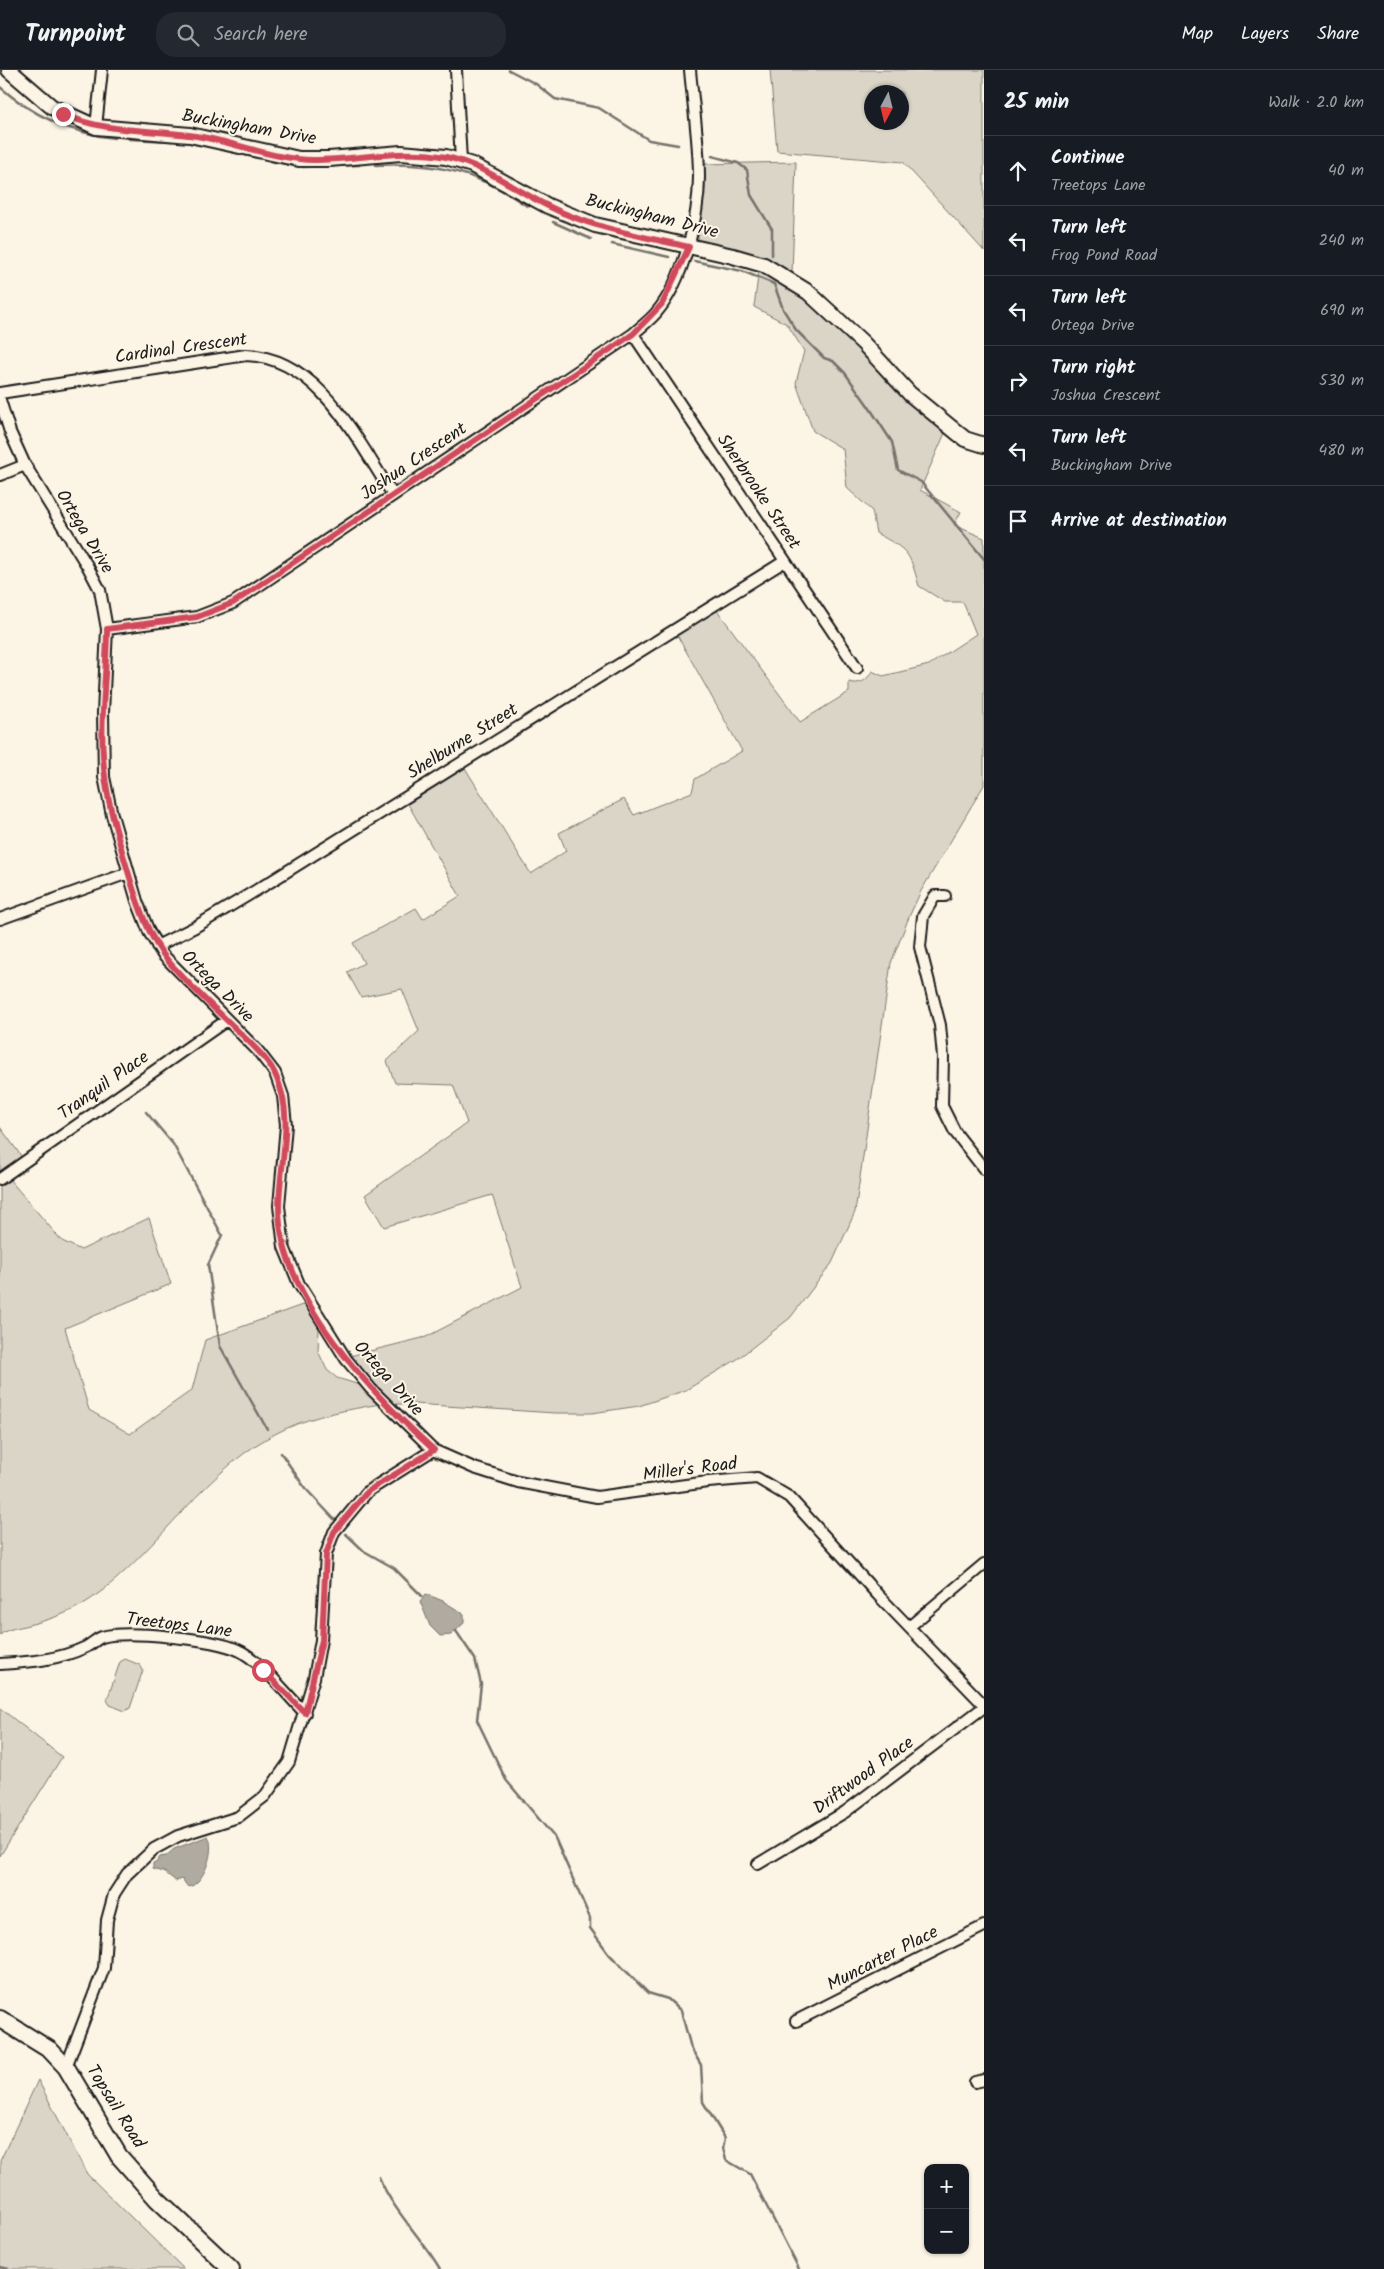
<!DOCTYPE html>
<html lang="en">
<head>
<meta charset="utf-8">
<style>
	body { margin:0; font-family:Kalam,sans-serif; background:#242831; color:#f1f3f6 }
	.controls { position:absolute; right:15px; bottom:15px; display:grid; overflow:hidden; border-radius:10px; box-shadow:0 1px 4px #0004 }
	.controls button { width:45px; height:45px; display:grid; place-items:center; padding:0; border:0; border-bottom:1px solid #363941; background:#171b24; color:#f1f3f6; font:25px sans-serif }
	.compass { position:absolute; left:864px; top:15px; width:45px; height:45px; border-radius:50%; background:#171b24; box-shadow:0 1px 4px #0004; rotate:187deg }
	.stop { position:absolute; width:15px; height:15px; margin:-11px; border:4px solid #d1495b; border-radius:50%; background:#fff }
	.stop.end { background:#d1495b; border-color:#fff; box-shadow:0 1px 5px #0008 }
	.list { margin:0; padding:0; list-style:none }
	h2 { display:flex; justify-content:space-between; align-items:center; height:65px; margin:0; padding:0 20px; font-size:21px }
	h2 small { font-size:16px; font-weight:400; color:#9ea1a6 }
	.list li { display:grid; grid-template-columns:32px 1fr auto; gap:15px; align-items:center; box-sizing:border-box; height:70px; padding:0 20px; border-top:1px solid #363941 }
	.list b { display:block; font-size:19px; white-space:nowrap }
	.list p { margin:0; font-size:16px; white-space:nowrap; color:#9ea1a6 }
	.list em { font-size:16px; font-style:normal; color:#9ea1a6 }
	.icon { flex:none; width:28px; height:28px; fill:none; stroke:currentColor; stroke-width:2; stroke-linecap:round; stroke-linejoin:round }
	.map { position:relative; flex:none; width:984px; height:2199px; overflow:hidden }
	header { display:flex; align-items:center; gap:30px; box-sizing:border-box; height:70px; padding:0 25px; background:#171b24; border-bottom:1px solid #363941 }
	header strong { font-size:24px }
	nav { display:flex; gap:28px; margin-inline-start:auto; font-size:18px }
	.search { width:350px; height:45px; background:#242831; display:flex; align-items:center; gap:12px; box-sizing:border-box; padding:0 18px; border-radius:20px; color:#9ea1a6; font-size:19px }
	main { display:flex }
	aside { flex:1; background:#171b24 }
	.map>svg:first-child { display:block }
	.green { fill:#dbd5c8; stroke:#7c7872; fill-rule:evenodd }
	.water { fill:#b0aba1; stroke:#75726c }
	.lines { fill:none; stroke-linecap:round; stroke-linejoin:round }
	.stream { stroke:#75726c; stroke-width:2.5 }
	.minor-casing { stroke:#1c1c1c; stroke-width:14 }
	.tertiary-casing { stroke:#1c1c1c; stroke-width:18 }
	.primary-casing { stroke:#1c1c1c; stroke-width:20 }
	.minor { stroke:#fcf5e5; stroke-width:10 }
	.tertiary { stroke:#fcf5e5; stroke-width:14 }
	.primary { stroke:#fcf5e5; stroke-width:16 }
	.route { stroke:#d1495b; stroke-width:6 }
	.labels { text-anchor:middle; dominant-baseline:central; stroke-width:4; stroke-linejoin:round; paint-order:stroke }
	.street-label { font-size:18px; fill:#1c1c1c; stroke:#fcf5e5 }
</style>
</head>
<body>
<header>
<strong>Turnpoint</strong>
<div class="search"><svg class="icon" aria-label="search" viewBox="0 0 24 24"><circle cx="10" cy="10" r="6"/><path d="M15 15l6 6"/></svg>Search here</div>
<nav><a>Map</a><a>Layers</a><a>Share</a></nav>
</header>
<main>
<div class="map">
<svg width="984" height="2199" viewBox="0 0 984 2199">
	<rect width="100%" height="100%" fill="#fcf5e5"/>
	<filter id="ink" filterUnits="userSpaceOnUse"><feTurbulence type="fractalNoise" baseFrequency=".02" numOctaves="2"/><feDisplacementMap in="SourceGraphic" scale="10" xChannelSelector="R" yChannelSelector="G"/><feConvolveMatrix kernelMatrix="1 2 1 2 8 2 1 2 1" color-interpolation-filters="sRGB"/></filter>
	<g filter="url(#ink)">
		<path class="green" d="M770,0H984V181L903,92L777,81ZM872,22H902V52H872Z
			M796,92L792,204L765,188L700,172L698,167L705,118L704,94Z
			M759,199C810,224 847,268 886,308C905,328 925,345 945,363L920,420L961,442L954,455L984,468V715L921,821L909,847L891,893L855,1142L832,1193L790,1248L736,1290L686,1320L639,1336L592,1343H555L414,1334H391L350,1286L426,1267L522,1217L492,1125L384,1157L365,1125L467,1053L453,1015L395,1013L387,991L419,961L402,919L361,927L347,902L364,893L353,873L416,838L423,849L460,826L408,734L465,698L531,804L566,781L559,763L624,729L634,745L692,722L695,709L742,681L677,565L717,540L800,652L849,622V612C860,615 867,611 872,601L883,606L929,595L976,564L963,532H945L919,516C909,481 909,481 876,463L872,441L847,418L843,379L813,361L796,313L804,281L787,254L754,237Z
			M0,1057L22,1087L0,1102Z
			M9,1109L62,1171L81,1180L149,1148L171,1214L65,1258L89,1340L130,1364L192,1320L205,1270L305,1234L319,1259L318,1281L327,1300L337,1308L360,1315L380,1334C347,1340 315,1345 285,1359C207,1394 160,1481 91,1529C72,1542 50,1550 28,1555C19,1558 8,1558 0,1565V1115Z
			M125,1589L140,1595L143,1600L130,1638L125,1641L110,1635L107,1630L120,1592Z
			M0,1638L62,1687L0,1786Z
			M38,2010L87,2104L184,2199H0V2091Z"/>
		<path class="water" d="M426,1524L443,1531L464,1544V1553L451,1565L440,1566L430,1556L420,1531Z
			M208,1766C216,1779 204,1815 188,1817L182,1809L176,1811L164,1802L153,1799V1793L157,1792L160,1787L166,1786L174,1779Z"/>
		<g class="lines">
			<path class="stream" d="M509,0L536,14L555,29L599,38L649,70L678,75
				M0,17C33,46 71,63 114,68
				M129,69L172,71
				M185,72L207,76
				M219,79L258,88
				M712,86L738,93L747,100L751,125L772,159V185
				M270,91L303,97L359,95
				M376,95C436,92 478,102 527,136
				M553,152L591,169
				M612,174L669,187
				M694,191L742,201L774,214L783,239L796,260L824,288L833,291L845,303L869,337L892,372L898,400L921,412L984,489
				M146,1042L173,1074L222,1165L208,1195L220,1276L267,1359
				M281,1383L305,1418L335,1450
				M346,1464L364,1481L394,1498L422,1526
				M456,1561L475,1589L481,1614L477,1650L506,1710L555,1768L590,1848V1858L609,1884L648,1923L668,1929L681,1941L691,1978L701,1995L703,2032L725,2068L723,2078L726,2090L750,2104L799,2199
				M379,2107C393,2141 422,2168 440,2199
				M0,2197L9,2199"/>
			<g class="minor-casing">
				<path id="minor" d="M456,0L461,91
					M96,57L102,0
					M633,264L857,598
					M0,323L246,285C320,288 357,371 393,425
					M0,330L10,362L25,395L88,497L100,520L107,559L103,643L104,707L112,745L137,831L149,862L163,885L258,981L275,1003L283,1026L286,1055L279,1136L284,1177L299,1214L346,1289L371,1319L433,1380L474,1398L518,1412L597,1427L708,1412L757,1408L789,1427L878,1525L984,1635
					M0,405L25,395
					M107,559L197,547L233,533L633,264C641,257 649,251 656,243C683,212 699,147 699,107C699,71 693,35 690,0
					M945,826H935L923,846L920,877L940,955L943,987L942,1036L955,1062L984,1099
					M0,849L128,803
					M157,876L195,857L270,812L785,491
					M0,1109L227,950
					M909,1557L984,1494
					M0,1594C29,1592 59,1590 86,1577C92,1574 96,1569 102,1567C126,1560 215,1569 238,1580C259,1589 288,1626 305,1643
					M758,1794L845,1742L984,1637
					M796,1951L984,1856
					M66,1997L104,1898L107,1850L114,1824L127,1804L154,1779L178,1766L238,1747L265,1726L289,1692L314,1608L321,1570L326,1484L334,1462L368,1421L433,1380
					M975,2012L984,2010"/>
			</g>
			<g class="tertiary-casing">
				<path id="tertiary" d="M9,0L52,37L96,57L190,65L299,89H329L401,83L446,87L472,95L548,136L595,155L733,186L764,195L808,222L863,273L910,324L965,369L984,375"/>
			</g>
			<g class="primary-casing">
				<path id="primary" d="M0,1949L50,1980L66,1997L119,2086L157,2129L231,2199"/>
			</g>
			<use href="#minor" class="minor"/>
			<use href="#tertiary" class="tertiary"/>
			<use href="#primary" class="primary"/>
		</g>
	</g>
	<g class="lines" filter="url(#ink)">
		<path class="route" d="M63,44C108,65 159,58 207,68C242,75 278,90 314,90C359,90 402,78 446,87C484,95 514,119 548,136C591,158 641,166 689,177L662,234L633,264L233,533L197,547L107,559C107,601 100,643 103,685C105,727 118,768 130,808C139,838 149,868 169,892C191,918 218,941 242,965C254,977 268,989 275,1004C296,1047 279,1093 279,1138C279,1226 372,1324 434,1380L368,1421L334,1462L326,1484L322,1570L305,1643L263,1600"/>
	</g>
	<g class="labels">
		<g class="street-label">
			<text transform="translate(249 58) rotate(10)">Buckingham Drive</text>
			<text transform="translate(652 147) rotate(14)">Buckingham Drive</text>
			<text transform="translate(181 279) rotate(-8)">Cardinal Crescent</text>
			<text transform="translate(414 392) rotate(-34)">Joshua Crescent</text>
			<text transform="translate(758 422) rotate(56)">Sherbrooke Street</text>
			<text transform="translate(84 462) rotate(59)">Ortega Drive</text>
			<text transform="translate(463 672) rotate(-32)">Shelburne Street</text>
			<text transform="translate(217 917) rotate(45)">Ortega Drive</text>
			<text transform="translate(104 1016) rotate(-35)">Tranquil Place</text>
			<text transform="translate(388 1309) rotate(48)">Ortega Drive</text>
			<text transform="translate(690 1400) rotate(-7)">Miller's Road</text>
			<text transform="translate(179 1556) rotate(7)">Treetops Lane</text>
			<text transform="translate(864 1706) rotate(-36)">Driftwood Place</text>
			<text transform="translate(883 1889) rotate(-27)">Muncarter Place</text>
			<text transform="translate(115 2037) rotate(58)">Topsail Road</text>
		</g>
	</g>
</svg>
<div class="controls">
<button>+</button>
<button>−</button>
</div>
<svg class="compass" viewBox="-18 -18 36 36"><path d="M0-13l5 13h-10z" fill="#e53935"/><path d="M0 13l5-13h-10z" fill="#9ea1a6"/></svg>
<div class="stop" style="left:263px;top:1600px"></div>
<div class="stop end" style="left:63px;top:44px"></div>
</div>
<aside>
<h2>25 min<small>Walk · 2.0 km</small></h2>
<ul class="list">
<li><svg class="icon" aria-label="ahead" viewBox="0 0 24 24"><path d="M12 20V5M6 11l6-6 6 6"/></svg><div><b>Continue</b><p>Treetops Lane</p></div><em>40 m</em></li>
<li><svg class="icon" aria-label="left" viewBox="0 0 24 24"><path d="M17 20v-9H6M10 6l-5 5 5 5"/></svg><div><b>Turn left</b><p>Frog Pond Road</p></div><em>240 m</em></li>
<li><svg class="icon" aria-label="left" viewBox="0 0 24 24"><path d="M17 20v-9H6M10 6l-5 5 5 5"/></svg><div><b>Turn left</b><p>Ortega Drive</p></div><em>690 m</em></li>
<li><svg class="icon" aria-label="right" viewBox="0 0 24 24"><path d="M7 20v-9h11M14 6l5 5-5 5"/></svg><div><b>Turn right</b><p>Joshua Crescent</p></div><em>530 m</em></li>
<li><svg class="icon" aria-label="left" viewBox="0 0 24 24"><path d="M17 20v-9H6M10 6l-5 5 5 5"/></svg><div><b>Turn left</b><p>Buckingham Drive</p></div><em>480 m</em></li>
<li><svg class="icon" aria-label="arrive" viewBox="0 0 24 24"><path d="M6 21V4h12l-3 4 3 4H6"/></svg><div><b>Arrive at destination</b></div></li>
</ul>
</aside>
</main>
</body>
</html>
